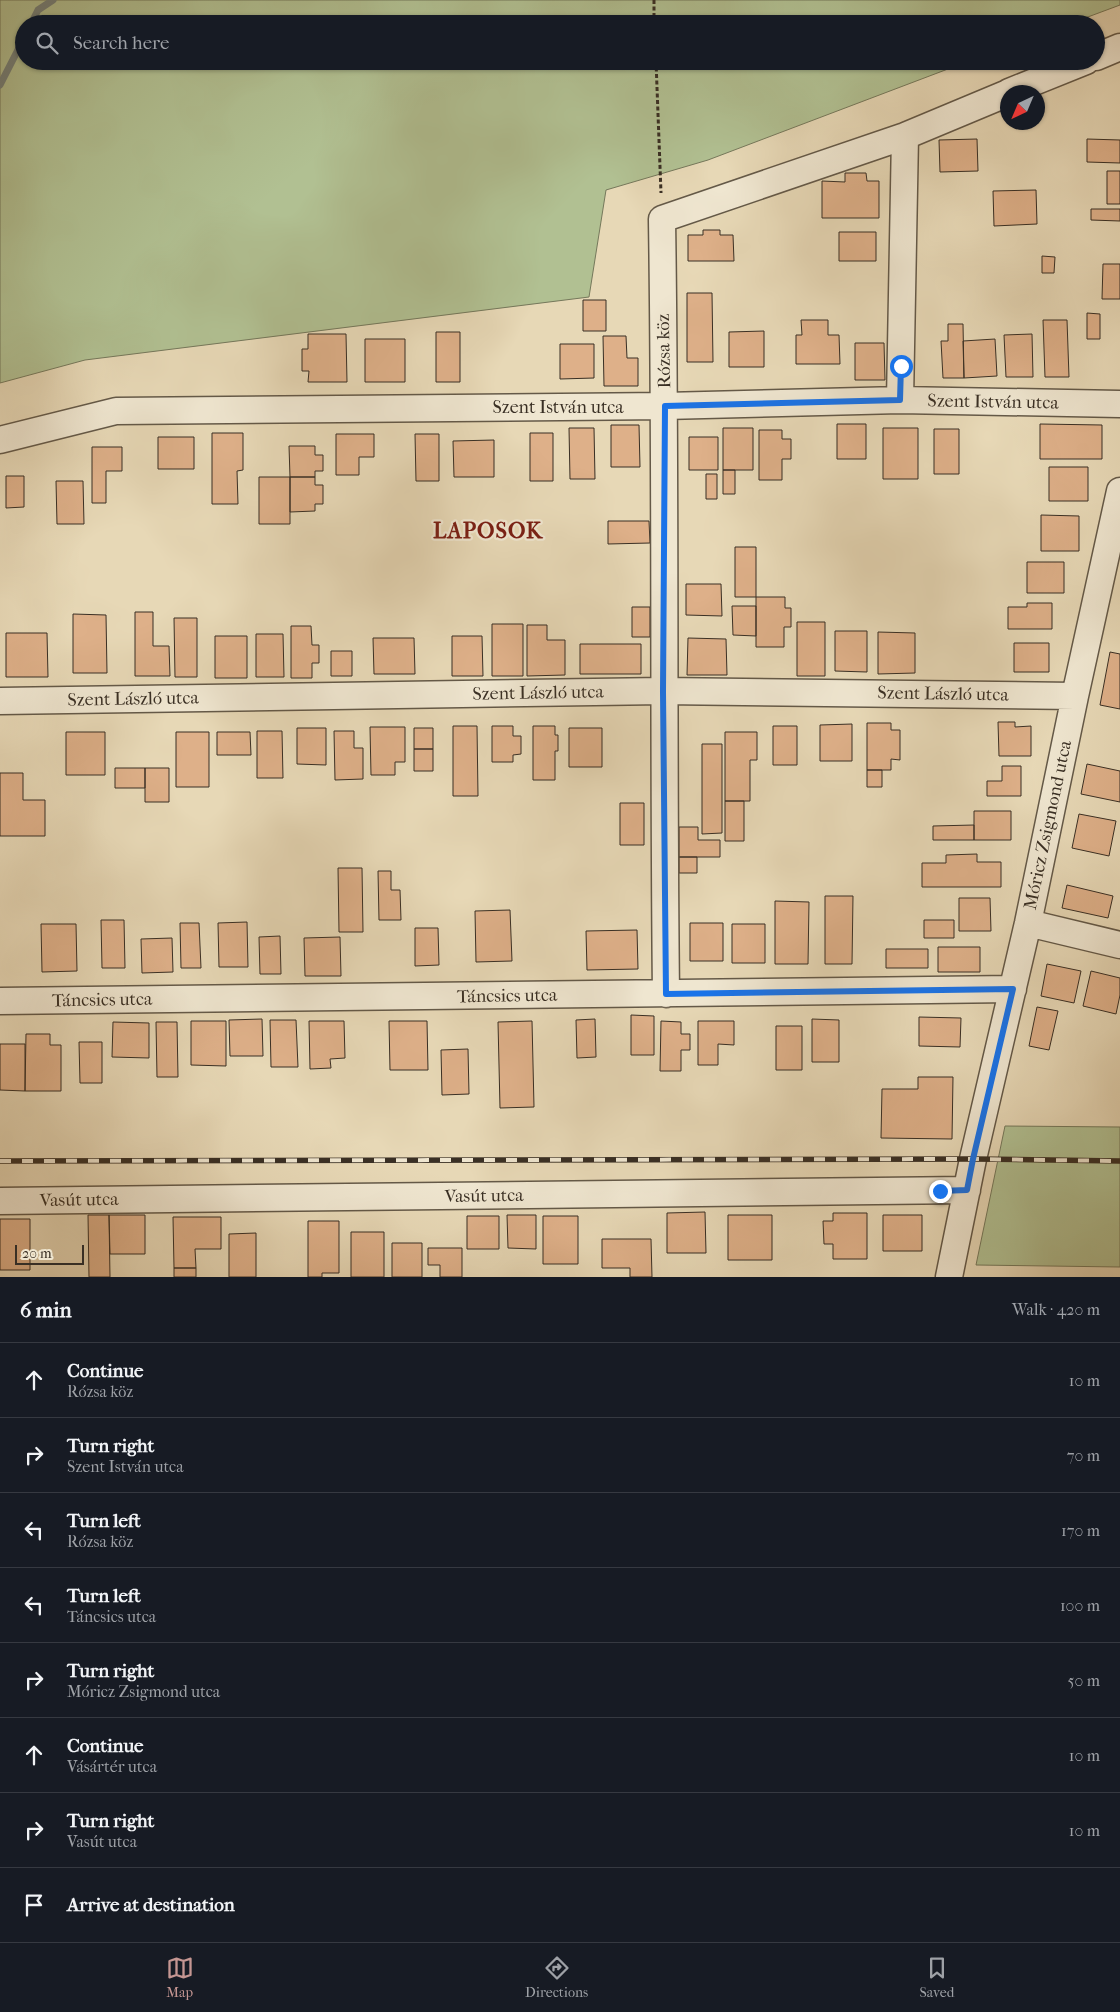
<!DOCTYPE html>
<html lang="en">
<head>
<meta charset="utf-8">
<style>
	body { margin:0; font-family:"IM FELL French Canon",serif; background:#242831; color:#f1f3f6 }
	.compass { position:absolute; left:1000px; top:85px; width:45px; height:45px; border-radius:50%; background:#171b24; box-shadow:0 1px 4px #0004; rotate:224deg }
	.scale { position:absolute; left:15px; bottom:12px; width:69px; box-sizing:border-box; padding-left:5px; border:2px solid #392f24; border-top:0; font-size:14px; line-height:18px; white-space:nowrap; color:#392f24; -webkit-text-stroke:4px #efe6d0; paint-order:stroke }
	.stop { position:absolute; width:15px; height:15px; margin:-11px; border:4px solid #1a73e8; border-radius:50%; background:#fff }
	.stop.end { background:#1a73e8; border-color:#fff; box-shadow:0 1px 5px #0008 }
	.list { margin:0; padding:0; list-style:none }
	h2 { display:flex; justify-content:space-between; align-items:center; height:65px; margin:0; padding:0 20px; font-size:21px }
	h2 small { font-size:16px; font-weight:400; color:#9ea1a6 }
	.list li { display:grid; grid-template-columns:32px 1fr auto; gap:15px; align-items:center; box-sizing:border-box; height:75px; padding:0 20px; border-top:1px solid #363941 }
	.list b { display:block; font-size:19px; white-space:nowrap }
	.list p { margin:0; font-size:16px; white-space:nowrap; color:#9ea1a6 }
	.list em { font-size:16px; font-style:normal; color:#9ea1a6 }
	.icon { flex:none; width:28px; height:28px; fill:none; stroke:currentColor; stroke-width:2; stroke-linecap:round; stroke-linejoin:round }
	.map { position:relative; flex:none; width:1120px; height:1277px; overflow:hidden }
	.search { position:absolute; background:#171b24; box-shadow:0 1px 4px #0004; left:15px; right:15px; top:15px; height:55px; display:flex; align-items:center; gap:12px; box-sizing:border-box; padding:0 18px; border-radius:28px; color:#9ea1a6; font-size:19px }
	.sheet { height:665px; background:#171b24 }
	nav { display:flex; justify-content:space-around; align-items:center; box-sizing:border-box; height:70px; border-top:1px solid #363941; background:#171b24; font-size:14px; color:#9ea1a6 }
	nav a { display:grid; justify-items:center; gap:2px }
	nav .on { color:#c59692 }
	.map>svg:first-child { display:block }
	.green { fill:#b1c092; stroke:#75785b }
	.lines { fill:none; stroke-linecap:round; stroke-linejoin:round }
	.stream { stroke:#73817c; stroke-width:7 }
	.building { fill:#deb089; stroke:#392f24 }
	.minor-casing { stroke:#645948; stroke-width:29 }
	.path { stroke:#392f24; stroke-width:3; stroke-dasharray:4 2.5; stroke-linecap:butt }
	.minor { stroke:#efe6d0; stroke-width:26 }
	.rail-casing { stroke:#392f24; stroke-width:5.5 }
	.rail { stroke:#efe6d0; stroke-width:4; stroke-dasharray:11; stroke-linecap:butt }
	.route { stroke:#1a73e8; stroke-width:6 }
	.labels { text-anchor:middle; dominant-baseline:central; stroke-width:4.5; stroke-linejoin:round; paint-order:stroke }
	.street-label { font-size:18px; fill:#392f24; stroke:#efe6d0 }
	.district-label { font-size:22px; font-weight:bold; letter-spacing:1px; fill:#7a1f14; stroke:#efe6d0 }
</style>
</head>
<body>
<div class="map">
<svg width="1120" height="1277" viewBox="0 0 1120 1277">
	<rect width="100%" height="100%" fill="#e7d8b6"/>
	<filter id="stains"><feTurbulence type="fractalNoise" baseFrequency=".004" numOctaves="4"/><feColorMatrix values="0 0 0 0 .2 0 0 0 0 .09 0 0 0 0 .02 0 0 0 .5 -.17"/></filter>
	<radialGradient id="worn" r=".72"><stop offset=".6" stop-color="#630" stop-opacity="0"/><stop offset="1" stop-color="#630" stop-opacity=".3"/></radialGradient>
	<path class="green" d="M0,0H1120V5L1069,24H24V61H969L708,160L606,190L589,297L85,360L0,383Z
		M1005,1126L1120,1127V1267L976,1265Z"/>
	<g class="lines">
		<path class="stream" d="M31,24L38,10L53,0
			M0,85L24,38"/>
	</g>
	<path class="building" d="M977,139L978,171L940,172L939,140Z
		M1087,139L1120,140V163L1087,162Z
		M1107,171H1120V204H1107Z
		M845,173H866L867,181H879V218H822V181L845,182Z
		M1036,190L1037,224L994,226L993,191Z
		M1091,209H1120V221L1091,220Z
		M703,230H720V235H733L734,261H688V235H703Z
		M839,232H876V261H839Z
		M1042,256L1055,257L1054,273H1042Z
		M1103,264H1120V299H1102Z
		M687,293H712L713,362H687Z
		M583,300H606V331H583Z
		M1087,313L1100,314V339H1087Z
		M801,320H828V335H839L840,364H796V335H802Z
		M1043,320H1067L1069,377H1045Z
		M948,324H963L964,378H943L941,341H948Z
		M764,331V367H729V332Z
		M436,332H460V382H436Z
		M308,334H346L347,382H308L309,371H302V349H308Z
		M1032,334L1033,377H1006L1004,335Z
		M603,336H626L627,358H638V386H604Z
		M365,339H405V382H365Z
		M995,339L997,376L964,378L963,341Z
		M855,343H884L885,380H855Z
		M560,344H594V378L560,379Z
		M837,424H866V459H837Z
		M1040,424L1102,425V459H1040Z
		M611,425H639L640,467H611Z
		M569,428H594L595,479H570Z
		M723,428H753V470H723Z
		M883,428H918V479H883Z
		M934,429H959V474H934Z
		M759,430H782V439H791V459H782V480H759Z
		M212,433H243V470L237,471L238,504H212Z
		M530,433H553V481H530Z
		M336,434H374V457H359V475H336Z
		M415,434H439V481H416Z
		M158,437H194V469H158Z
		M689,437H718V470H689Z
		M494,440V477H454L453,441Z
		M289,446H315V455H323V471H315V477H290Z
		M92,447H122V471H106V503H92Z
		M1049,467H1088V501H1049Z
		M723,470H735V494H723Z
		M706,474H717V499H706Z
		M6,476H24V507L6,508Z
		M259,477H290V524H259Z
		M290,477H315V485H323V504H315V511L290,512Z
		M56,481H83L84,524H57Z
		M1041,515L1079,516V551H1041Z
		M608,521H649L650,543L608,544Z
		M735,547H756V597H735Z
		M1027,562H1064V593H1027Z
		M686,584H721L722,616L686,615Z
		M756,597H785V608H791V627H784V647H756Z
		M1027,603H1052V629H1008V607H1027Z
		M732,606H756V636L733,635Z
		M632,607H650V637H632Z
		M135,612H153V646H169L170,676H135Z
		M73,614L106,615L107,673H73Z
		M174,618H197V677H175Z
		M797,622H825V676H797Z
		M492,624H523V676H492Z
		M527,625H547V640H565V675L527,676Z
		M291,626H311L312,645H319V663H312V678H291Z
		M835,631H867V672L835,671Z
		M878,632L915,633V673L878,674Z
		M6,633H47L48,677H6Z
		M256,634H283L284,677H256Z
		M215,636H247V678H215Z
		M452,636H482L483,676H452Z
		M373,638H414L415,674H374Z
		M688,638L726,639L727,675H687Z
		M1014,643H1049V672H1014Z
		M580,644H641V674H580Z
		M331,651H352V676H331Z
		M1110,652L1120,654V709L1100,705Z
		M998,722H1015V727L1031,726V756H999Z
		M867,723H891V730H900V760L891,759V770H867Z
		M852,724V761H820V725Z
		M453,726H477L478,796H453Z
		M492,726H513V736H521V754L513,755V762H492Z
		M533,726H555V735H558V751H555V780H533Z
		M773,726H797V765H773Z
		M370,727H405V762H395V775H371Z
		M297,728H326V765L297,764Z
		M414,728H433V749H414Z
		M569,728H602V767H569Z
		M257,731H282L283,778H257Z
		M334,731H354V748H363V779L335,780Z
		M66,732H105V775H66Z
		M176,732H209V787H176Z
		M217,732H250L251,755H217Z
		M725,732H757V760H750V801H725Z
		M702,744H722V833L702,834Z
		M414,749H433V771H414Z
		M1087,764L1120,771V802L1081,794Z
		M1002,766H1021V796H987V781H1002Z
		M115,768H145V788H115Z
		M145,768H169V802H145Z
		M867,770H882V787H867Z
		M0,773H23V800H45V836H0Z
		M725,801H744V841H725Z
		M620,803H644V845H620Z
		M974,811H1011V840H974Z
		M1079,814L1116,821L1109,856L1072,848Z
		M974,825V840H933V826Z
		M679,827H698V840H720V857H679Z
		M977,854V862H1001V887H922V863H946V855Z
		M679,857H697V873H679Z
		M338,868H362L363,932H339Z
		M378,871H391V890H400L401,920H379Z
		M1067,885L1113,896L1108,918L1062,908Z
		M825,896H853L852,964H825Z
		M959,898H990L991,931H959Z
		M775,901L809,902L808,964H775Z
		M510,910L512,961L476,962L475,911Z
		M101,920H124L125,968H102Z
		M924,920H954V938H924Z
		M247,922L248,967H219L218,923Z
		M180,923H199L201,968H181Z
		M690,923H723V961H690Z
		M41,924H76L77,971L42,972Z
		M732,924H765V963H732Z
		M415,928H438L439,965L415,966Z
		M637,930L638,969L587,970L586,931Z
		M280,936L281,974H260L259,937Z
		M340,937L341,976H305L304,938Z
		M172,938L173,972L142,973L141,939Z
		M938,947H980V972H938Z
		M886,949H928V968H886Z
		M1047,964L1081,971L1074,1003L1041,996Z
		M1091,971L1120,978V995L1116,1014L1083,1006Z
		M1037,1007L1058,1011L1049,1050L1029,1046Z
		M631,1015L654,1016V1055H631Z
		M919,1017L961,1018L960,1047L919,1046Z
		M262,1019L263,1056H230L229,1020Z
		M595,1019L596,1057L577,1058L576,1020Z
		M812,1019L839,1020V1062H812Z
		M270,1020H296L298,1067H271Z
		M191,1021H226V1066L191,1065Z
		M309,1021H344L345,1058L330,1059L331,1068L310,1069Z
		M389,1021H427L428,1070H390Z
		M532,1021L534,1107L500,1108L498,1022Z
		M661,1021L681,1022V1034H690V1050H681V1071H660Z
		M698,1021H734V1045L718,1044V1065H698Z
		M113,1022L149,1023V1058L112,1057Z
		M156,1022H177L178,1077H157Z
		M776,1026H802V1070H776Z
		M26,1034H50V1045H61V1091H25Z
		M79,1042H102V1083H80Z
		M0,1044H25V1091L0,1090Z
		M468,1049L469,1094L442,1095L441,1050Z
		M918,1077H953L952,1139L881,1138L882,1089H918Z
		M705,1212L706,1253H667V1213Z
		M833,1213H867V1259H833V1244H824L823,1221H833Z
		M88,1215H109L110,1277H89Z
		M109,1215H145V1254H110Z
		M507,1215H536V1249L508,1248Z
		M728,1215H772V1260H728Z
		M883,1215H922V1251H883Z
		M467,1216H499V1249H467Z
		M543,1216H578V1264H543Z
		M173,1217H221V1249H195L196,1268H174Z
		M0,1219H30V1270H0Z
		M308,1221H339V1273H322V1277H308Z
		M351,1232H384V1277H351Z
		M256,1233V1277H229V1234Z
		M602,1239H651L652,1277H630V1268H602Z
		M392,1243H422V1277H392Z
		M428,1248H462V1277H440V1265H428Z
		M174,1268H196V1277H174Z"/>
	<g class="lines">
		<g class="minor-casing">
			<path id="minor" d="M1096,57L1120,47
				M1009,92L1086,61
				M900,400L905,136
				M0,440L116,411L665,406L900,400L1120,404
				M0,701L663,691L1075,696
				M1028,923L1120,945
				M666,994C663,736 666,477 662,219L905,136L1008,93
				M0,1001L1013,989
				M0,1201L967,1190
				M949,1277L973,1159L1028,923L1075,696L1120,491"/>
		</g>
		<path class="path" d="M654,0V24
			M656,61L661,193"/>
		<use href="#minor" class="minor"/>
		<g class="rail-casing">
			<path id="rail" d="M0,1161L973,1159L1120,1161"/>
		</g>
		<use href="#rail" class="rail"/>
	</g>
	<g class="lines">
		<path class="route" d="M901,366L900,400L665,406L663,692L666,994L1013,989L973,1159L967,1190L940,1191"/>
	</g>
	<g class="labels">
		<g class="street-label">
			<text transform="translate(664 351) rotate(-91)">Rózsa köz</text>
			<text transform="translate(993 402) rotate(1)">Szent István utca</text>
			<text x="558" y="407">Szent István utca</text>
			<text transform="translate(538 693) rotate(-1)">Szent László utca</text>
			<text transform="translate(943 694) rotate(1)">Szent László utca</text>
			<text transform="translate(133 699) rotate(-1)">Szent László utca</text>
			<text transform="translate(1048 825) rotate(-78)">Móricz Zsigmond utca</text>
			<text transform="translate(507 996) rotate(-1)">Táncsics utca</text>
			<text transform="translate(102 1000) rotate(-1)">Táncsics utca</text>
			<text transform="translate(484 1196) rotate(-1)">Vasút utca</text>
			<text transform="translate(79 1200) rotate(-1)">Vasút utca</text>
		</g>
		<g class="district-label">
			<text x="488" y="531">LAPOSOK</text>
		</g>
	</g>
	<rect width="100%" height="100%" filter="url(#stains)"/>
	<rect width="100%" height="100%" fill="url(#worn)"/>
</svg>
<svg class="compass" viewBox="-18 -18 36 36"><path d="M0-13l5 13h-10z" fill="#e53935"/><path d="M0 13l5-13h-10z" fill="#9ea1a6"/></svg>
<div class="scale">20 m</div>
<div class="stop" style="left:901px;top:366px"></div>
<div class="stop end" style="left:940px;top:1191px"></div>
<div class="search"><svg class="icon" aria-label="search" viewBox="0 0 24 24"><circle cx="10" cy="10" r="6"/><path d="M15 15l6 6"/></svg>Search here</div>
</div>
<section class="sheet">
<h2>6 min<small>Walk · 420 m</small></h2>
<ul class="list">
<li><svg class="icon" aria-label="ahead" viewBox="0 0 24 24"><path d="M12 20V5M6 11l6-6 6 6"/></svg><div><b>Continue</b><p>Rózsa köz</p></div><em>10 m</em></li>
<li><svg class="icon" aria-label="right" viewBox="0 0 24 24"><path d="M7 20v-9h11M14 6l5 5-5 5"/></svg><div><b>Turn right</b><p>Szent István utca</p></div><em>70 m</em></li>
<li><svg class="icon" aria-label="left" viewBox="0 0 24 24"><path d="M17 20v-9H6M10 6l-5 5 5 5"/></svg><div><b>Turn left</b><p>Rózsa köz</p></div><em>170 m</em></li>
<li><svg class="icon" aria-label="left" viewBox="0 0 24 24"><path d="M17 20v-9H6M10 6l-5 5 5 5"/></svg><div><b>Turn left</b><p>Táncsics utca</p></div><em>100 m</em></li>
<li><svg class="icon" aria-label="right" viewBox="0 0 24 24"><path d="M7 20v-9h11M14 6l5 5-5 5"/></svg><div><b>Turn right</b><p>Móricz Zsigmond utca</p></div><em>50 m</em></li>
<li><svg class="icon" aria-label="ahead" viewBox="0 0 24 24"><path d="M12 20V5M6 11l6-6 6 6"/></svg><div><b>Continue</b><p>Vásártér utca</p></div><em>10 m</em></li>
<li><svg class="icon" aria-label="right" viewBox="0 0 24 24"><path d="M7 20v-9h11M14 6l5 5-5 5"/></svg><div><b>Turn right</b><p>Vasút utca</p></div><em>10 m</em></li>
<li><svg class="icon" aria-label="arrive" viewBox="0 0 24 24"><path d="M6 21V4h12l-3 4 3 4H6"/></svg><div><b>Arrive at destination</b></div></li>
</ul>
</section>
<nav>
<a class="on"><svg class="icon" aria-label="map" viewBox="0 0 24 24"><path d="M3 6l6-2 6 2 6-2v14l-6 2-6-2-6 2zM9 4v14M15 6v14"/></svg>Map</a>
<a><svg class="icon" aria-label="directions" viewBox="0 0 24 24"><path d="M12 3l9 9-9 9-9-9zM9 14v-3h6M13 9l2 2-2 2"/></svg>Directions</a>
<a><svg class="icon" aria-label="saved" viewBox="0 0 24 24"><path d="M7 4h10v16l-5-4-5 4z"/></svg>Saved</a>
</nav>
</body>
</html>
